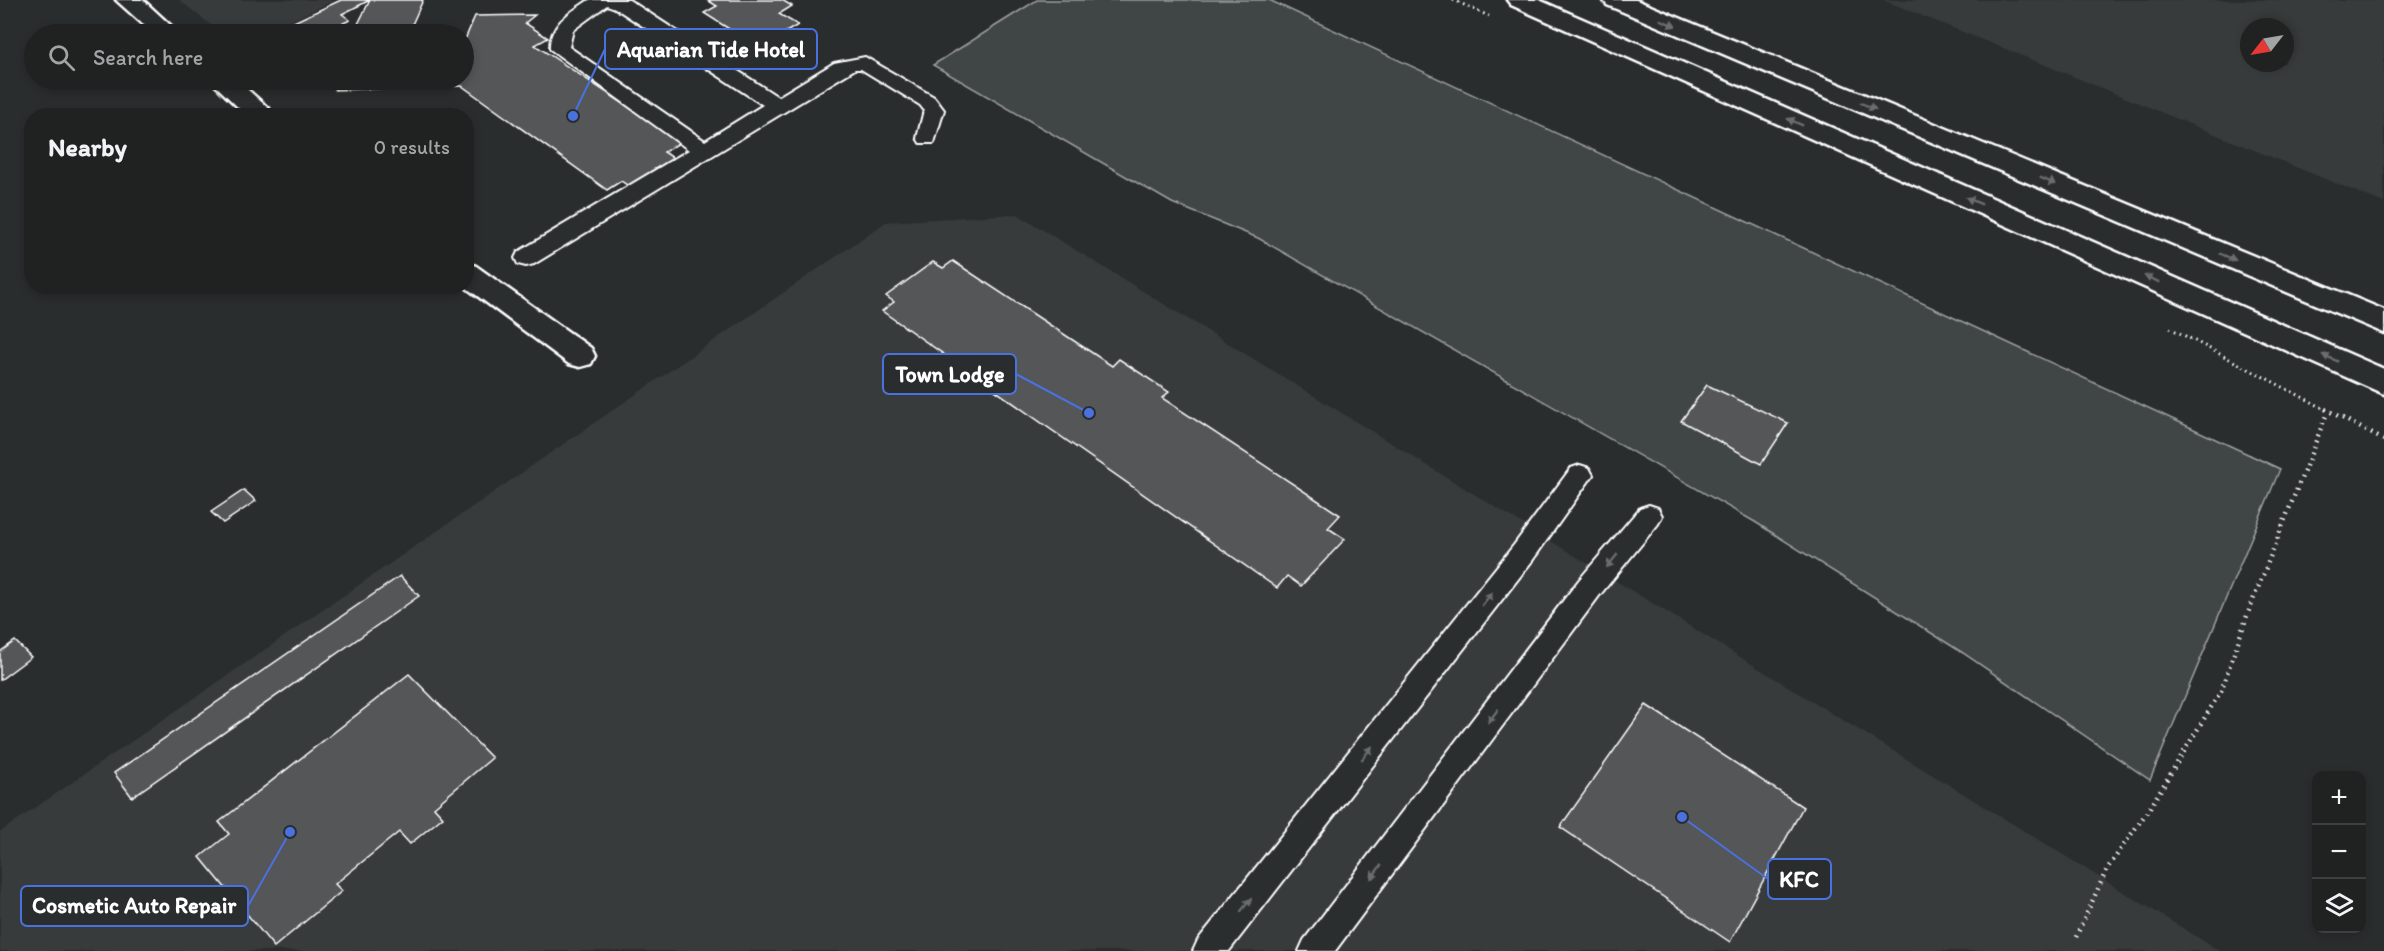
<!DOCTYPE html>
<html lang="en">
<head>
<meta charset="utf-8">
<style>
	body { margin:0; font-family:Itim,sans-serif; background:#2d2f2f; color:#f1f3f6 }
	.controls { position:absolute; right:18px; bottom:18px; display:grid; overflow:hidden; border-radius:12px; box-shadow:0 3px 9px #0003 }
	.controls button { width:54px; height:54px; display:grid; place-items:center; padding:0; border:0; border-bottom:2px solid #3d3f40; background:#202222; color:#f1f3f6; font:30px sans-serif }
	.compass { position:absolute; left:2240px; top:18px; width:54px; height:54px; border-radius:50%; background:#202222; box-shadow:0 3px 9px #0003; rotate:239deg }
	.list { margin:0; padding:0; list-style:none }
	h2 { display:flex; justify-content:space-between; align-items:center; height:78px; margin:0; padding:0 24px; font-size:26px }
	h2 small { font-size:20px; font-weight:400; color:#a2a4a5 }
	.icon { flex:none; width:33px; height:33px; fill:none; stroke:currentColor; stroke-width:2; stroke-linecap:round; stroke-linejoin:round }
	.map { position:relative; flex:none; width:2384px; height:951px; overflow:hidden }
	.search { position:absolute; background:#202222; box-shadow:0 3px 9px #0003; left:24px; top:24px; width:450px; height:66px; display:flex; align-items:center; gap:15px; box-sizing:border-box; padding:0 21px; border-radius:33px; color:#a2a4a5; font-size:22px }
	.panel { position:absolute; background:#202222; box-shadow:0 3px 9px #0003; left:24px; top:108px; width:450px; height:186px; border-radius:24px }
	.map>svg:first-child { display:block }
	.built { fill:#373a3b; fill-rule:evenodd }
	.green { fill:#414445; stroke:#a0a2a2; stroke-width:1.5 }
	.building { fill:#555758; stroke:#fff; stroke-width:1.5 }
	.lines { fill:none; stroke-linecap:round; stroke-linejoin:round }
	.lane-casing { stroke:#fff; stroke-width:4 }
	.street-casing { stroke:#fff; stroke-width:5 }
	.highway-casing { stroke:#fff; stroke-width:5 }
	.path-far1 { stroke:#fff; stroke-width:3; stroke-dasharray:1.5 4; stroke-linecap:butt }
	.path { stroke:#fff; stroke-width:4.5; stroke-dasharray:1.5 5; stroke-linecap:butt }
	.lane { fill:#2a2d2e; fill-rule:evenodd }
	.street { fill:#2a2d2e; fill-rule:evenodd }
	.highway { fill:#2a2d2e; fill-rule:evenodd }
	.oneway { fill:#6a6c6d }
	.leader { fill:none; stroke:#4a71e0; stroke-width:2 }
	.callout-dot { fill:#4a71e0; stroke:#2a2d2e; stroke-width:2 }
	.callout { fill:#2a2d2e; stroke:#4a71e0; stroke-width:2 }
	.callout-label { font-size:22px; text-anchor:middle; font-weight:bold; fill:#fff }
</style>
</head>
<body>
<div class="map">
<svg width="2384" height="951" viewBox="0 0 2384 951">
	<rect width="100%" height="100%" fill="#2a2d2e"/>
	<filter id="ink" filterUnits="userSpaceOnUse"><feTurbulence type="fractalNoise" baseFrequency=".0167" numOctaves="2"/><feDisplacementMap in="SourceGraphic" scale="12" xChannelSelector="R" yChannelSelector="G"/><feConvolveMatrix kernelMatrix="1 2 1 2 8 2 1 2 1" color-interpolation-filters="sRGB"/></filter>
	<g filter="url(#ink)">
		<path class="built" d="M179,0H335L263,34H222Z
			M1883,0H2384V203L2072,76ZM2249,27H2285V63H2249Z
			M1017,214L2220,951H0V832L886,222Z"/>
		<path class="green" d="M1037,0H1269L2280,469L2150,780L1963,653L1755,522L1258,238L1172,203L933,65Z"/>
		<path class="building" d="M341,0H423L410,29L354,32L370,0L342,14L350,20L319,34H268Z
			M707,0H782L792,6L779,14L798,25L759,48L704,13L717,6Z
			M535,15L525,23L548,38L535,45L681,142L664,152L675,159L630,187L621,181L607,190L462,86L335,90L341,80H464V42L475,16Z
			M953,261L1112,366L1119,359L1169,392L1162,398L1340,515L1328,528L1345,539L1301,586L1287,576L1277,588L882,311L894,302L886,296L933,262L943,268Z
			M1707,385L1788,423L1761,464L1681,421Z
			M244,490L256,501L223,523L211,512Z
			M400,576L419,596L132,797L114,773Z
			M15,641L31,657L0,680V652Z
			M409,674L492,758L434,807L443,817L410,844L399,832L335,884L342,891L274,947L200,857L229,834L219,822Z
			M1646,705L1803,807L1730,942L1560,827Z"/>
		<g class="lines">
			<g class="lane-casing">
				<path id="lane" d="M589,0H629L778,97L834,63L865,57L934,97L944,110L934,143H920L917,138L924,110L920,105L861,69H855L534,264L526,266L518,264L515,258L518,252L689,150L550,49C549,24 571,12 589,0ZM607,5L615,8L763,105L705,141L569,47L573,30Z
					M1580,465L1589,468L1593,475L1532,561L1229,951H1193L1198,940L1514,545L1571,468Z
					M1649,505L1658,508L1662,516L1658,524L1599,596L1335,951H1299L1304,940L1579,580L1640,508Z"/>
			</g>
			<g class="street-casing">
				<path id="street" d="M116,0H143L180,34H154Z
					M210,80H237L277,116H247Z
					M466,263L476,266L591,348L595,356L591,364L580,367L569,364L464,286H466Z"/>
			</g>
			<g class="highway-casing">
				<path id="highway" d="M1507,0H1539L2384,369V394L1511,5Z
					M1603,0H1636L2384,310V333L1607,5Z"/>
			</g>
			<path class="path-far1" d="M1453,0L1489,16
				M2170,328L2327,410"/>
			<path class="path" d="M2325,409L2384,440
				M2076,937L2107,869L2149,809L2221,691L2248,613L2327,413"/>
			<use href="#lane" class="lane"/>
			<use href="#street" class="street"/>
			<use href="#highway" class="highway"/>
		</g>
		<defs><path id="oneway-solid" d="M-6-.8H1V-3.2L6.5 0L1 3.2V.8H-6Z" transform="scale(1.5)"/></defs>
		<g class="oneway">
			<use href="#oneway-solid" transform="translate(1668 23) rotate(23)"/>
			<use href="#oneway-solid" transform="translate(1868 106) rotate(23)"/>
			<use href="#oneway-solid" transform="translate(1795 122) rotate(-156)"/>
			<use href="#oneway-solid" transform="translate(2048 181) rotate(23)"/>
			<use href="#oneway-solid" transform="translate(1974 201) rotate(-156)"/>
			<use href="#oneway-solid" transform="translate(2228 257) rotate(23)"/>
			<use href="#oneway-solid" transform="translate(2152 279) rotate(-156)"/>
			<use href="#oneway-solid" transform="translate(2330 358) rotate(-156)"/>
			<use href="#oneway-solid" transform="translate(1612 561) rotate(129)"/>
			<use href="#oneway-solid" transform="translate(1487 599) rotate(-52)"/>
			<use href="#oneway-solid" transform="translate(1493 716) rotate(127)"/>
			<use href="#oneway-solid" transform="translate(1367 753) rotate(-52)"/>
			<use href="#oneway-solid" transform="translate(1376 872) rotate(127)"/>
			<use href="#oneway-solid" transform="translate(1246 905) rotate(-51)"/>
		</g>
	</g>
	<path class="leader" d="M573 116L605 49M1089 413L1016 374M1682 817L1768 879M290 832L248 906"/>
	<g class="callout-dot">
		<circle cx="573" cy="116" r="6"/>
		<circle cx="1089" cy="413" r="6"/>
		<circle cx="1682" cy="817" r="6"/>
		<circle cx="290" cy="832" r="6"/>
	</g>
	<g class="callout">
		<rect x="605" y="29" width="212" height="40" rx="6"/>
		<rect x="883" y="354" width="133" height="40" rx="6"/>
		<rect x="1768" y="859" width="63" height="40" rx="6"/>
		<rect x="21" y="886" width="227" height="40" rx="6"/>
	</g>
	<g class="callout-label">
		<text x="711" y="57">Aquarian Tide Hotel</text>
		<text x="950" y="382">Town Lodge</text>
		<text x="1799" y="887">KFC</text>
		<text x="134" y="913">Cosmetic Auto Repair</text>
	</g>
</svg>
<div class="controls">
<button>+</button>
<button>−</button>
<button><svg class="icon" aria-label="layers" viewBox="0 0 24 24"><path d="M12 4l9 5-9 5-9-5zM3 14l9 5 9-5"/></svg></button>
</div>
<svg class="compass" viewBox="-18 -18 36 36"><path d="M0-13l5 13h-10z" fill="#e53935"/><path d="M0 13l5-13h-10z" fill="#a2a4a5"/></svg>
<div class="search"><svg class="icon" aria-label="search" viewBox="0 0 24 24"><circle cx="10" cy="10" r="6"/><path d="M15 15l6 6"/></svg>Search here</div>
<section class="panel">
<h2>Nearby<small>0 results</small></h2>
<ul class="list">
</ul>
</section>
</div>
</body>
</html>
